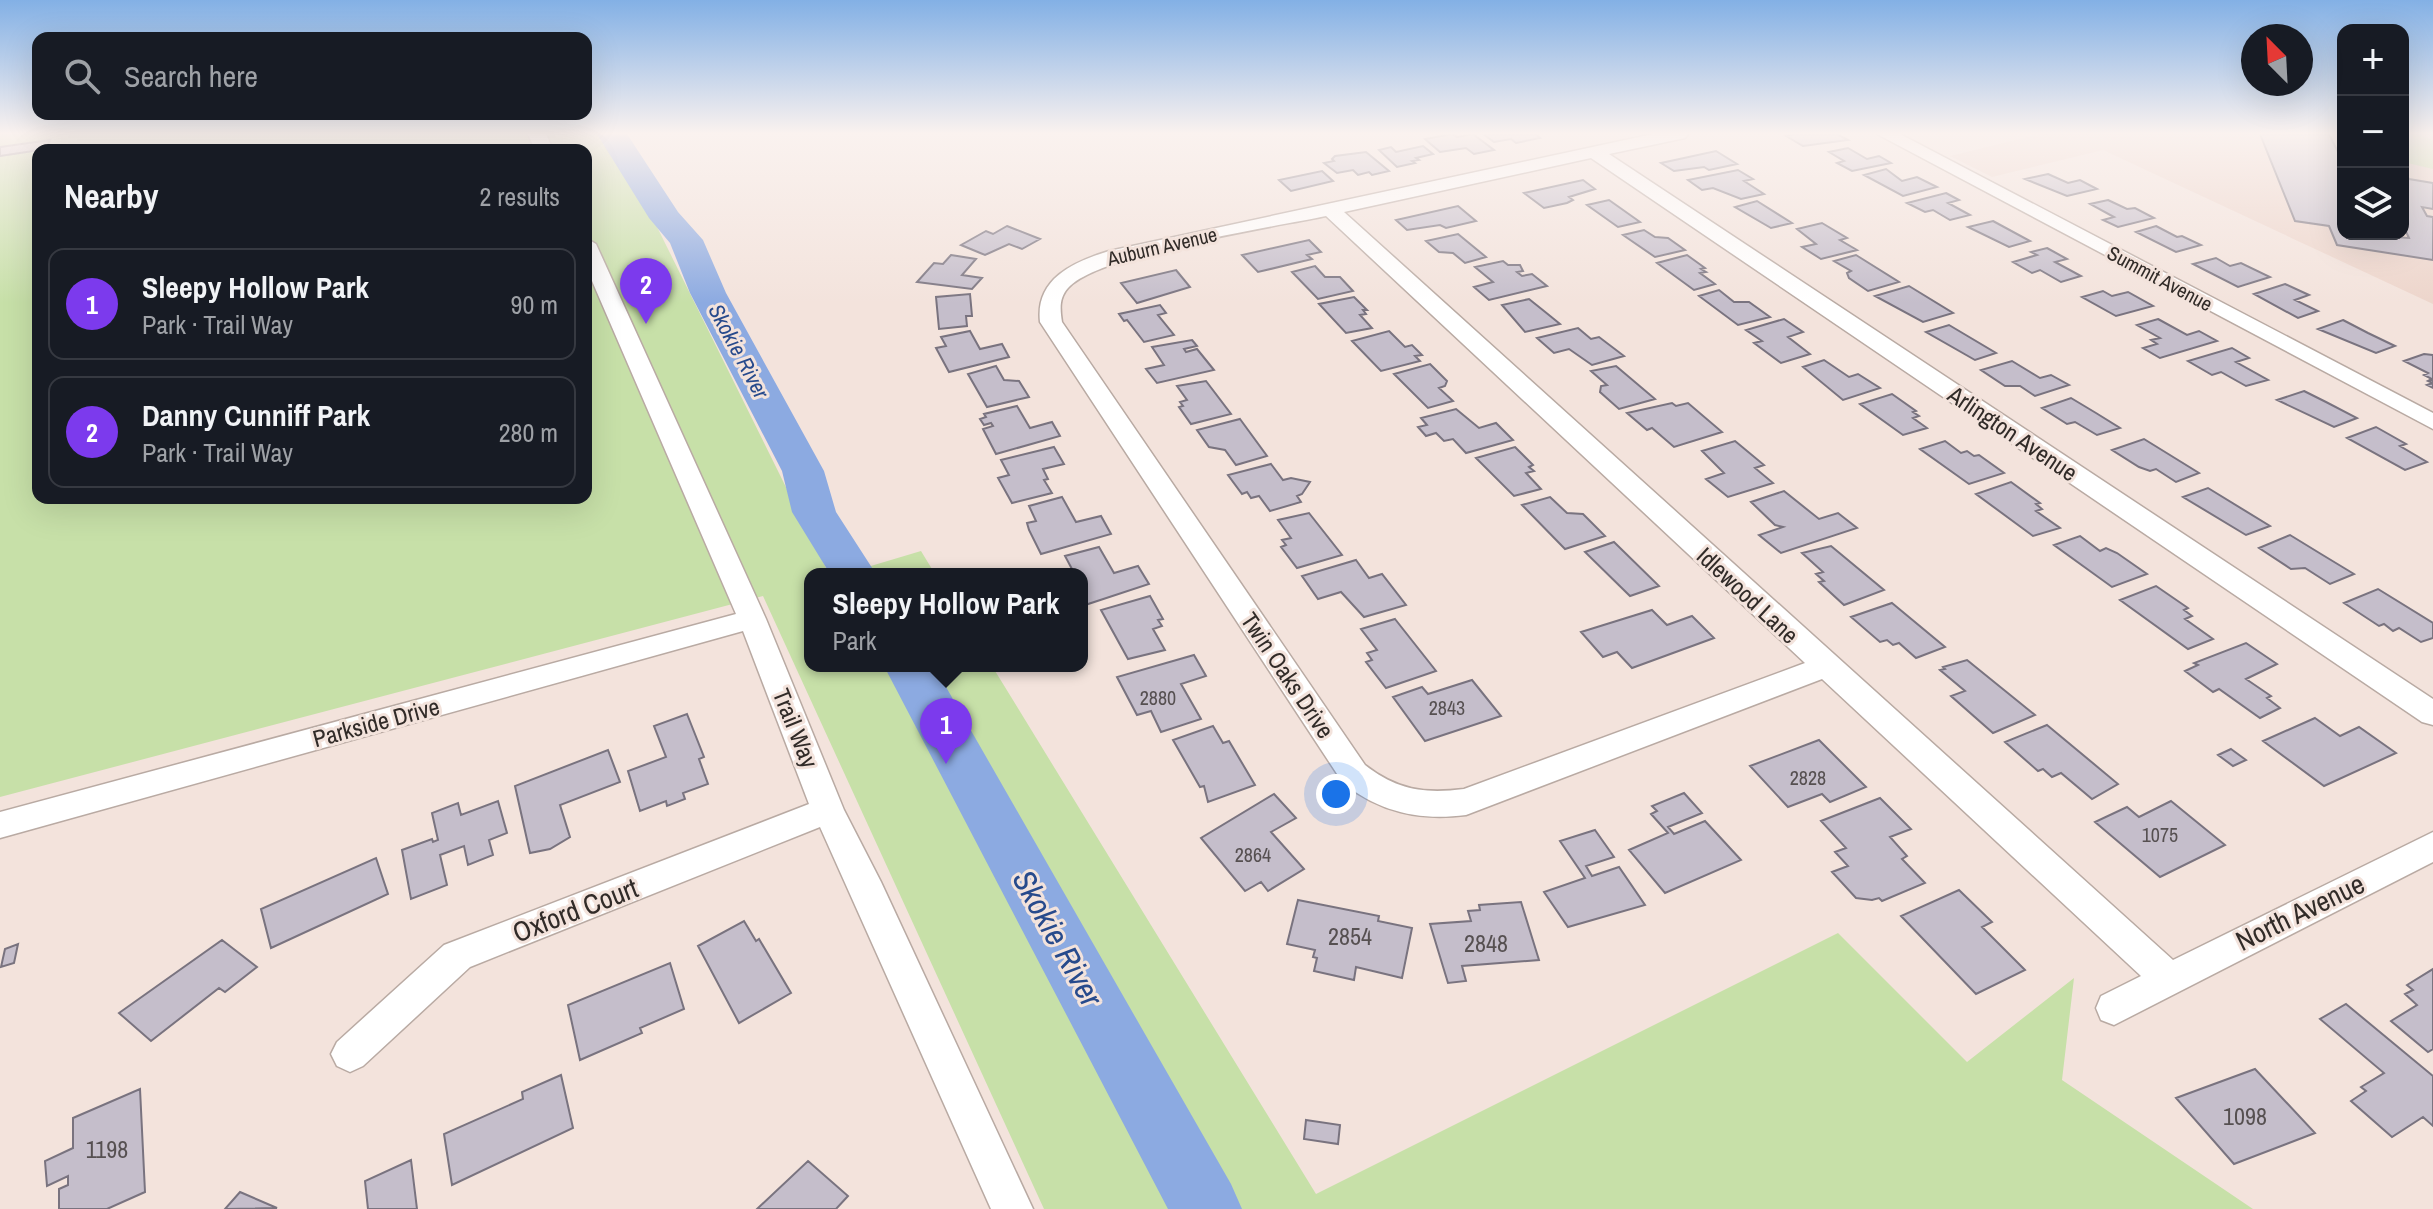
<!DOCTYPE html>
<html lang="en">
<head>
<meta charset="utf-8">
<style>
	body { margin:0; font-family:"Archivo Narrow",sans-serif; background:#20242c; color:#f1f3f6 }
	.controls { position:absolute; right:24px; top:24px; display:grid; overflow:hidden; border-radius:16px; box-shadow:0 8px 32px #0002 }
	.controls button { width:72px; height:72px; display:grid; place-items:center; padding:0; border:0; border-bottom:2px solid #363941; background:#171b24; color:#f1f3f6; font:40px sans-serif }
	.compass { position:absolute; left:2241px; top:24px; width:72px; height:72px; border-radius:50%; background:#171b24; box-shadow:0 8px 32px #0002; rotate:336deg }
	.you { position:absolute; left:1336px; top:794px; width:28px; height:28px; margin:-20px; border:6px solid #fff; border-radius:50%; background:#1a73e8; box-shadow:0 0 0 12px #1a73e833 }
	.badge { display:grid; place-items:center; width:52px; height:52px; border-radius:50%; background:#7c3aed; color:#fff; font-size:26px; font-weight:700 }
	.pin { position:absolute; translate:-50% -66px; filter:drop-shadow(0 2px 4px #0008) }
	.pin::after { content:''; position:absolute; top:42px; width:28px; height:24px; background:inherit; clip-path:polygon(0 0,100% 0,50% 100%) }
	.popup { position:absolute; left:804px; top:568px; width:284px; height:104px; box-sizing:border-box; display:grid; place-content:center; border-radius:16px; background:#171b24; filter:drop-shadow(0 2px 6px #0005); font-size:26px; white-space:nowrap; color:#9ea1a6 }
	.popup b { font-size:30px; color:#f1f3f6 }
	.popup::after { content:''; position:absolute; left:50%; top:100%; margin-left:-16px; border:16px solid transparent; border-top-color:#171b24 }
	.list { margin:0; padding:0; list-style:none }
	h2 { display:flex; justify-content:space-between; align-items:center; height:104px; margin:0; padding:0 32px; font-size:34px }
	h2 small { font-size:26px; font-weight:400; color:#9ea1a6 }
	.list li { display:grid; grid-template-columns:52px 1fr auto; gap:24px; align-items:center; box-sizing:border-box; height:112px; margin:0 16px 16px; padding:0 16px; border:2px solid #363941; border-radius:16px }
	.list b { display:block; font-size:30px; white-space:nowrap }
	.list p { margin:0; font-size:26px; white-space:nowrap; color:#9ea1a6 }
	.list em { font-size:26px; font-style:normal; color:#9ea1a6 }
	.icon { flex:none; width:44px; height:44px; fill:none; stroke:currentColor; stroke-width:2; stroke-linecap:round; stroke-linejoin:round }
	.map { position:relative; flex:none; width:2433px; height:1209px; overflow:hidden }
	.search { position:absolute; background:#171b24; box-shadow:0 8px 32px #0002; left:32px; top:32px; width:560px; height:88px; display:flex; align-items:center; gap:20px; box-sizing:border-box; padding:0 28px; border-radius:16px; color:#9ea1a6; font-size:30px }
	.panel { position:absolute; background:#171b24; box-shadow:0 8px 32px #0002; left:32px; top:144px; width:560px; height:360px; border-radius:16px }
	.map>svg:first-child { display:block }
	.built { fill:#edd5cb }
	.green { fill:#c7e0a8; fill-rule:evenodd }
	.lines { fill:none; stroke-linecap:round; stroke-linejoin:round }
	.river { fill:#8caae1; fill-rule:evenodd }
	.building { fill:#c5becb; stroke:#79737f; stroke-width:2 }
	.minor-casing { stroke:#b9aaa3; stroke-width:3 }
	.minor { fill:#fff; fill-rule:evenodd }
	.labels { text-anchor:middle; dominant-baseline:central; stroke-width:6; stroke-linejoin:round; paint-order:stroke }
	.far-street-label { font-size:20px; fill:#312b28; stroke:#f3e3dc }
	.number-label { font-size:20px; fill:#565051 }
	.far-water-label { font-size:22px; font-style:italic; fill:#274a8c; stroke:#f3e3dc }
	.street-label { font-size:24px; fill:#312b28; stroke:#f3e3dc }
	.near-number-label { font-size:24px; fill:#565051 }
	.near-street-label { font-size:28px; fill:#312b28; stroke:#f3e3dc }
	.near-water-label { font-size:32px; font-style:italic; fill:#274a8c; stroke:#f3e3dc }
</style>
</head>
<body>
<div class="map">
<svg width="2433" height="1209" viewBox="0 0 2433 1209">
	<rect width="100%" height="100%" fill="#f3e3dc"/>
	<path class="built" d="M2040,134H2343V234H2403V134H2433V304L2103,150L1992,177L1950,156Z"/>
	<path class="green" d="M0,134H611L829,574H810V666H992L1316,1194L1838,933L1967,1062L2074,978L2062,1080L2253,1209H1044L763,596L0,797ZM38,150H586V498H38Z
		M2403,134H2419L2433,140V169L2403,162Z
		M921,551L935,574H844Z"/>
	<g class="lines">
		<path class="river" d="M597,134H627L678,212L703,240L726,293L824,471L836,512L876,574H830L792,512L782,471L690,293L670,243L649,218Z
			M884,666H934L1231,1184L1242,1209H1168Z"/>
	</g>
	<path class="building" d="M1452,134L1457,137L1473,134L1494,150L1474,154L1466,148L1440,152L1425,139Z
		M1483,134H1536L1540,138L1516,143L1511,139L1494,142Z
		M1795,134H1837L1848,140L1803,146L1786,136Z
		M2260,134H2329L2339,154H2343V234L2409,238L2403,225V170L2409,179L2433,183V209L2422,207L2427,216L2433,217V260L2337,245L2329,226L2295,221Z
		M50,140L46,149L0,156V147Z
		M1423,146L1433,154L1416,158L1419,160L1412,161L1415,163L1397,167L1379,150L1391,147L1396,152Z
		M1848,148L1867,159L1879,156L1891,163L1852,171L1837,163L1844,161L1829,152Z
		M1716,151L1737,164L1709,170L1704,167L1674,171L1661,163Z
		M1366,152L1389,171L1372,175L1369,172L1358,175L1353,170L1337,173L1324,163L1334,161L1332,159L1335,156Z
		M1886,169L1902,181L1917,177L1937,187L1903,196L1864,175Z
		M1738,170L1753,179L1744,181L1764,194L1741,199L1713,188L1702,190L1688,180Z
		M1322,171L1333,181L1291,191L1279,180Z
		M2048,174L2068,183L2080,180L2097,189L2067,196L2025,179Z
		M1583,180L1595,189L1569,197L1573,200L1567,203L1544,208L1524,193Z
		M1946,193L1959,200L1948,203L1970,215L1950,220L1933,210L1925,212L1907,203Z
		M1609,200L1640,222L1618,227L1587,205Z
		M2108,200L2127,209L2135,208L2154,218L2118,227L2103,220L2114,217L2090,204Z
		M1757,201L1792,223L1771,228L1735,207Z
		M1458,206L1476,221L1446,228L1440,225L1407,230L1396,220Z
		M1993,221L2030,241L2009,247L1968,227Z
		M1822,223L1847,238L1840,240L1857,250L1821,259L1802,247L1816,244L1797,229Z
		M1007,226L1040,239L1022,249L1009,244L985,255L961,245L986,231L993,234Z
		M2156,226L2177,237L2182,236L2201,245L2176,252L2136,232Z
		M1644,230L1655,237L1668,238L1685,250L1655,257L1623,235Z
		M1458,234L1486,257L1465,263L1453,253L1439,252L1426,241Z
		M1309,240L1321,252L1307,255L1312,259L1258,272L1242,255Z
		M2047,248L2067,259L2055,262L2081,276L2061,282L2040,270L2032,273L2013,262L2037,255L2031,252Z
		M951,255L976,259L962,275L982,278L972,289L917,282L934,263L943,264Z
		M1687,255L1705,268L1701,269L1706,272L1700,273L1715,284L1694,290L1657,263Z
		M1856,255L1899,282L1868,291L1849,278L1847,273L1851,271L1834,261Z
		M2216,258L2230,266L2241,263L2270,277L2238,287L2193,264Z
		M1503,261L1508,265H1520L1523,271L1517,272L1522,276L1532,274L1547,286L1489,300L1474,287L1493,282L1475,267Z
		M1315,266L1325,277H1340L1353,291L1318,299L1292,272Z
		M1176,270L1190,287L1137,303L1121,283Z
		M2285,284L2309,295L2295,300L2318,311L2298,318L2254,294Z
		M1909,286L1953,313L1923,322L1875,296Z
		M1719,290L1734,302H1749L1770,317L1738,325L1699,296Z
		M2103,291L2112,296L2128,292L2153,306L2116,316L2082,297Z
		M970,294L972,316H966L967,326L939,329L936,297Z
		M1354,297L1367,310H1363L1366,314L1360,315L1372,328L1346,333L1319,304Z
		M1529,299L1544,311L1560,324L1525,332L1502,305Z
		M1160,305L1166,313L1158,315L1174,335L1144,342L1127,320L1124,321L1119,314Z
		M1784,319L1803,332L1788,337L1810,354L1781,363L1754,343L1762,341L1746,330Z
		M2158,319L2187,335L2199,331L2217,341L2160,358L2143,348L2157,344L2151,340L2160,338L2137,325Z
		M2343,320L2368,333L2395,346L2376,353L2318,329Z
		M1949,325L1996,353L1975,360L1926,332Z
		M1578,328L1591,339L1599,337L1624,356L1592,365L1569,349L1554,353L1537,338Z
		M970,331L980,349L1002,344L1009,357L949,372L936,348L946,346L941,337Z
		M1389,331L1405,347L1412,345L1422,355L1415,356L1420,361L1381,371L1352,341Z
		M1192,340L1197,346L1184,349L1186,352L1197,349L1214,370L1157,383L1146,369L1164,365L1152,347Z
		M2232,348L2249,358L2236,362L2268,380L2246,386L2221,372L2212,375L2188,361Z
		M2424,354L2433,355V388L2427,385L2433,383L2428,381L2432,379L2424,375L2428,373L2404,361Z
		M1824,360L1849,377L1858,374L1880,388L1843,400L1803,367Z
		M2012,361L2040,378L2051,375L2069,385L2035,396L2020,386H2005L1981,370Z
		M1430,364L1447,381L1445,386L1439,388L1453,401L1428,408L1394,374Z
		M996,366L1004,380L1019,381L1029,397L987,407L968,374Z
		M1616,366L1655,399L1619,409L1600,392L1601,386L1607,385L1591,371Z
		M1206,381L1231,414L1191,424L1179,407L1183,406L1180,402L1187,400L1177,386Z
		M2304,391L2326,402L2357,418L2334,427L2277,400Z
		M1892,394L1916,411L1913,412L1919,416L1913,418L1927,428L1903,435L1860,404Z
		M2071,398L2096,413L2120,428L2097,435L2075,422L2067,424L2042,408Z
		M1672,403L1676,406L1688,403L1722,432L1674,447L1652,428L1647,430L1627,413Z
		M1017,406L1030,428L1052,422L1060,436L996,454L983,429L993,426L991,423L984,425L980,419L986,417L984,414Z
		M1456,409L1479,428L1496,423L1513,440L1466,453L1453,439L1444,441L1436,433L1426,436L1418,427L1427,425L1421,418Z
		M1240,419L1267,456L1236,465L1225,450L1209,447L1197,430Z
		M2376,427L2406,444L2400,446L2427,462L2405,470L2347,438Z
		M2144,439L2199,473L2176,482L2156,469L2150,471L2139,467L2112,450Z
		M1735,441L1764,465L1755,468L1773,483L1728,497L1706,479L1724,473L1702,451Z
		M1945,441L1961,453L1967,451L1974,456L1979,455L2004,473L1969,484L1920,449Z
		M1054,447L1064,464L1043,469L1048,479L1044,480L1052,493L1012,503L998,478L1009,475L1001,460Z
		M1515,447L1533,465L1529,467L1534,471L1526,473L1541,489L1514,496L1476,458Z
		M1271,464L1283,480L1291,478L1310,482L1302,494L1297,496L1301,502L1270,511L1259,496L1251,498L1247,492L1242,494L1228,475Z
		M2011,482L2040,503L2036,504L2042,509L2036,511L2060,528L2033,536L1976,494Z
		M2208,488L2270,526L2246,535L2183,497Z
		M1784,491L1819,519L1838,513L1857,528L1781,553L1759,535L1783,527L1775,525L1751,502Z
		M1062,497L1076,522L1101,516L1111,534L1041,554L1029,530L1027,523L1036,521L1029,506Z
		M1550,497L1567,513L1583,514L1605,536L1565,549L1522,505Z
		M1309,513L1342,555L1297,568L1281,547L1286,545L1282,540L1291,538L1278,520Z
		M2290,535L2321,554L2354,574L2330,584L2305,568L2291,569L2259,548Z
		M2080,536L2100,551L2106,548L2117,553L2147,574L2112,587L2054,545Z
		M1614,542L1659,586L1630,596L1585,552Z
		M1831,546L1884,590L1844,605L1819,582L1824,581L1816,574L1823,572L1802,553Z
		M1099,547L1114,573L1138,566L1149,584L1082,606V574H1063L1073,571L1065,556Z
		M1356,560L1369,578L1382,574L1406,605L1364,617L1341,592L1318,599L1302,576Z
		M2156,586L2188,608L2184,610L2192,616L2185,619L2213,639L2188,649L2120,600Z
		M2378,589L2433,623V638L2421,642L2399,628L2393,631L2384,624L2379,626L2344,603Z
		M1150,596L1163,619L1158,620L1162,626L1153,629L1165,650L1128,659L1101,610Z
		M1892,603L1945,647L1916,658L1899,643L1893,645L1887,640L1880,642L1851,617Z
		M1652,610L1667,625L1692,616L1714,638L1632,668L1617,652L1603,657L1581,632Z
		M1395,619L1436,671L1386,688L1366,662L1372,660L1367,653L1377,650L1361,629Z
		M2246,643L2277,664L2246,679L2271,696L2267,698L2280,708L2260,718L2219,689L2213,692L2185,671L2198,665L2194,663Z
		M1194,655L1206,676L1181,684L1201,719L1161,732L1151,711L1137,715L1117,677Z
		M1967,660L2035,715L1993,733L1951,696L1965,691L1940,670L1945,669L1943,667Z
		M1472,680L1501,716L1425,741L1393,697L1422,687L1428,694Z
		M687,714L704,757L699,759L708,784L683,793L685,799L667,806L666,801L640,811L628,771L666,757L654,726Z
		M2315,718L2340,736L2359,727L2396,753L2324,786L2263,741Z
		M2047,725L2118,784L2092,799L2061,773L2052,777L2043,769L2038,771L2005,742Z
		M1213,726L1223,743L1229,741L1255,785L1208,802L1204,786L1200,787L1173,740Z
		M1819,740L1866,787L1830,802L1822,794L1788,807L1750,766Z
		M2231,749L2246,760L2233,766L2218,755Z
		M608,750L620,782L560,805L570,837L550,849L530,853L515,786Z
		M1684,793L1702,813L1668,827L1674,834L1705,821L1741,860L1665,893L1629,850L1668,833L1651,814L1657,811L1652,806Z
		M1274,794L1296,818L1271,832L1304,869L1268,891L1261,882L1245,891L1201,838Z
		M1880,798L1911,829L1890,837L1907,856L1902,859L1925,883L1882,901L1879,898L1872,900L1856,898L1832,872L1848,866L1835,852L1846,848L1821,821Z
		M498,801L507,833L489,840L493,855L468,865L464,846L440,855L447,885L411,899L402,850L432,839L433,842L438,840L432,813L458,803L461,815Z
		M2171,801L2225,845L2160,877L2095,822L2127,807L2139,817Z
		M1595,830L1614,857L1586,866L1592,876L1619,867L1645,905L1568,927L1544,892L1585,878L1560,841Z
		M376,858L388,894L271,948L261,909Z
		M1959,890L1992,922L1982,927L2025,970L1976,994L1901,916Z
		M1298,900L1379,916L1378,921L1412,928L1402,978L1356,967L1354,980L1314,971L1317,958L1313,957L1315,950L1287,944Z
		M1521,902L1539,960L1462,966L1466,981L1448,983L1430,924L1471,921L1468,911L1480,910L1479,905Z
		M744,921L756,941L759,939L791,993L739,1023L698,946Z
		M222,940L257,967L225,992L219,988L151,1041L119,1013Z
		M18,944L14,963L1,967L5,949Z
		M670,963L684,1009L640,1028L642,1033L580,1060L568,1005Z
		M2433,969V1049L2428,1052L2391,1021L2417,1005L2405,994L2413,990L2407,985Z
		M2346,1004L2433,1076V1126L2423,1117L2392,1137L2351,1101L2366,1091L2361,1087L2384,1073L2320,1019Z
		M2255,1069L2315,1133L2234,1164L2176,1098Z
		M561,1075L573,1128L452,1185L444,1134L523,1099L522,1092Z
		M140,1089L145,1192L107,1209H59V1189L68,1185V1176L47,1186L45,1161L73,1148V1118Z
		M1306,1120L1340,1125L1338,1144L1304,1139Z
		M411,1160L417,1209H368L365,1181Z
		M808,1161L848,1196L836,1209H757Z
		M240,1192L277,1208L225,1209Z"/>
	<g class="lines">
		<g class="minor-casing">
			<path id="minor" d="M528,134H546L553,150H535Z
				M1653,134H1688L1685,138L1609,154L2433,699V725L2422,722L1591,158L1344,212L2173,960L2433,832V862L2114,1025L2101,1020L2096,1008L2101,996L2141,976L1822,679L1466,815C1419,821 1380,812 1343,783L1040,322C1035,279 1073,262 1109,251ZM1326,216L1805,663L1464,789C1424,794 1397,790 1365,765L1062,322C1060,309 1059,298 1068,288C1098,254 1274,227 1326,216Z
				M1877,134H1900L2433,413V429Z
				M586,238L596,244L766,619L844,810L881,882L1033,1209H991L820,827L470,967L363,1066L350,1072L337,1066L331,1054L337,1042L444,945L809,804L743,631L0,838V812L736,614L586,267Z"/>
		</g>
		<use href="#minor" class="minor"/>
	</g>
	<linearGradient id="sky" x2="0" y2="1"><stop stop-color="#83b0e5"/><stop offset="0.44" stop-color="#faf2ef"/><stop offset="1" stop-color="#faf2ef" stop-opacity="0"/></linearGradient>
	<rect width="2433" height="303" fill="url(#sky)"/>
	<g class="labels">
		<g class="far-street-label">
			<text transform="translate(1162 246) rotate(-13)">Auburn Avenue</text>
			<text transform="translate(2160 278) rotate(28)">Summit Avenue</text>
		</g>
		<g class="number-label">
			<text x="1158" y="697">2880</text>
			<text x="1447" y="707">2843</text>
			<text x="1808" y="777">2828</text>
			<text x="2160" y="834">1075</text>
			<text x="1253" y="854">2864</text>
		</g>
		<g class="far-water-label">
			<text transform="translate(739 351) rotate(62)">Skokie River</text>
		</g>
		<g class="street-label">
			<text transform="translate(2013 433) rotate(34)">Arlington Avenue</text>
			<text transform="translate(1748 595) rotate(43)">Idlewood Lane</text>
			<text transform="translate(1288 675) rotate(56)">Twin Oaks Drive</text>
			<text transform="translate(376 722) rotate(-15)">Parkside Drive</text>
			<text transform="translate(796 728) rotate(68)">Trail Way</text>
		</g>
		<g class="near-number-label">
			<text x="1350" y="936">2854</text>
			<text x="1486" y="943">2848</text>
			<text x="2245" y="1116">1098</text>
			<text x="107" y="1149">1198</text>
		</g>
		<g class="near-street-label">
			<text transform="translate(575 910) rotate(-21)">Oxford Court</text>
			<text transform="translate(2300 912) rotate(-26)">North Avenue</text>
		</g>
		<g class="near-water-label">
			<text transform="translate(1058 938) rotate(61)">Skokie River</text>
		</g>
	</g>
</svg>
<div class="controls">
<button>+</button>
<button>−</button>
<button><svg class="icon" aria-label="layers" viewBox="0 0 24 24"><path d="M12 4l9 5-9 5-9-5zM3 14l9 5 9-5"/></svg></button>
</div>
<svg class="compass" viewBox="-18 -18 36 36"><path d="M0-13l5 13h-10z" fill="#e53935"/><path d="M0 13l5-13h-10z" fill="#9ea1a6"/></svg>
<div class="you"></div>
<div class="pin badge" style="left:946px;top:764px">1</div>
<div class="popup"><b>Sleepy Hollow Park</b>Park</div>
<div class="pin badge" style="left:646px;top:324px">2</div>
<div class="search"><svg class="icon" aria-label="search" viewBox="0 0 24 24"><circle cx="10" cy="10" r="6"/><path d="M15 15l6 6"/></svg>Search here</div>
<section class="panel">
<h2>Nearby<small>2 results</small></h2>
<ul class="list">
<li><span class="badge">1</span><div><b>Sleepy Hollow Park</b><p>Park · Trail Way</p></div><em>90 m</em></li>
<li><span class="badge">2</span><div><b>Danny Cunniff Park</b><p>Park · Trail Way</p></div><em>280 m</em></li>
</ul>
</section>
</div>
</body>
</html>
